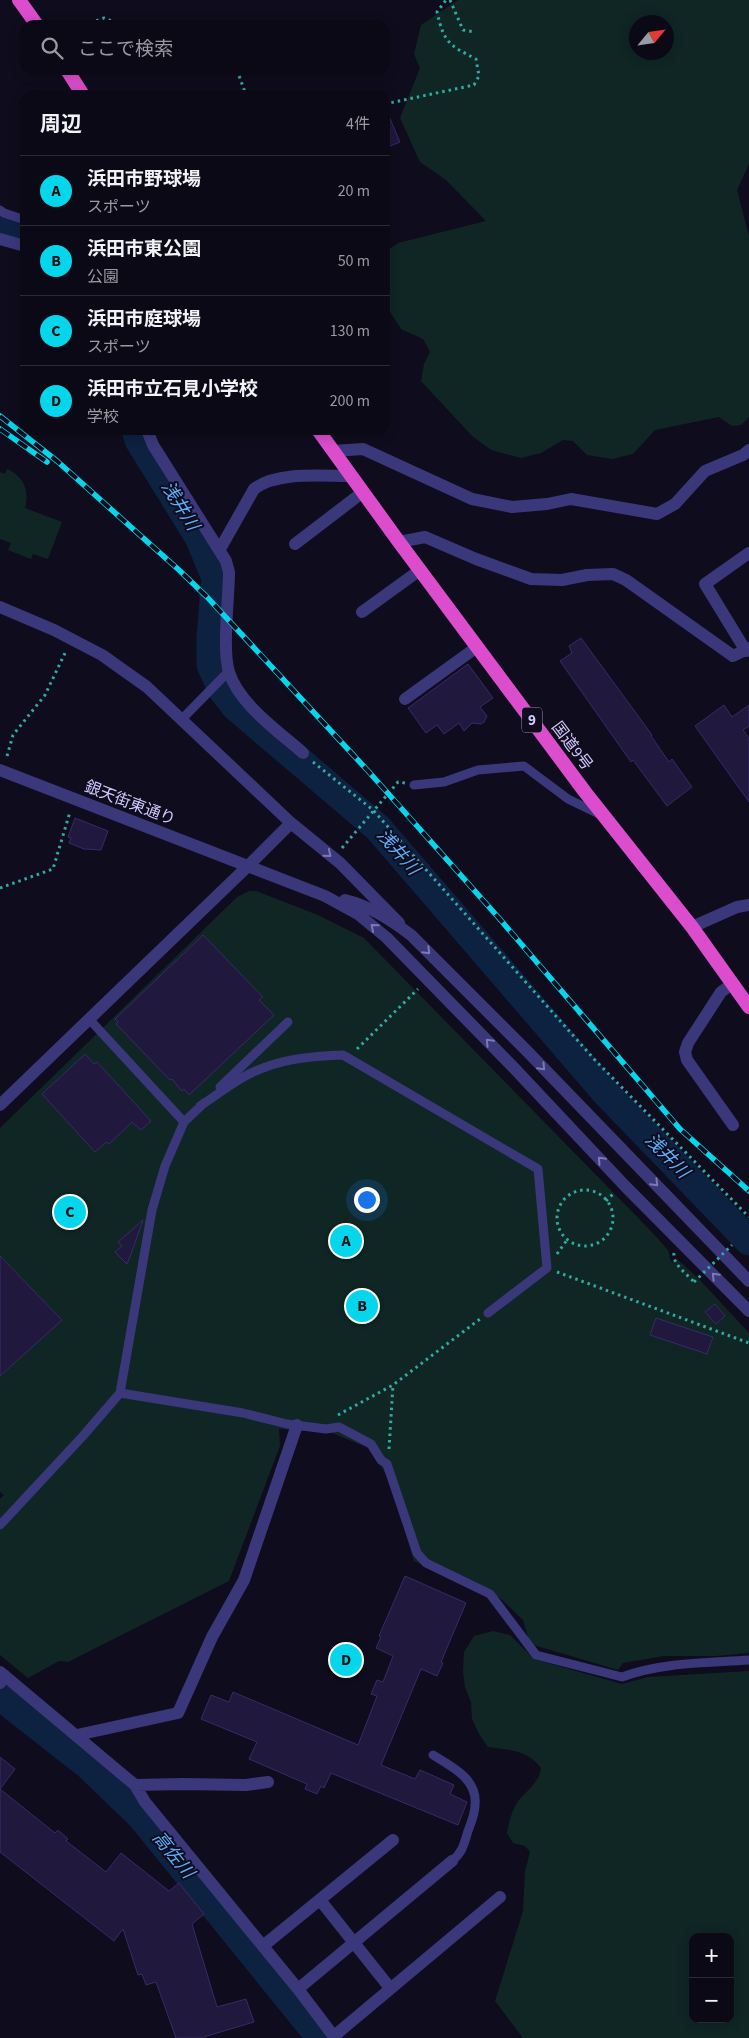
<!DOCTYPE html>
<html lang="ja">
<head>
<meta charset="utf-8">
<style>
	body { margin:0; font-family:"Source Sans 3","Noto Sans JP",sans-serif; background:#191723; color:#f1f3f6 }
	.controls { position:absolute; right:15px; bottom:15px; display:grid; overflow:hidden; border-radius:10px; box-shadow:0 2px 12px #0003 }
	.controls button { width:45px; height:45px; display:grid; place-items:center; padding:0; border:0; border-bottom:1px solid #2b2a35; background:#0b0916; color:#f1f3f6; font:25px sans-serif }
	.compass { position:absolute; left:629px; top:15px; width:45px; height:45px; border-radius:50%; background:#0b0916; box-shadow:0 2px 12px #0003; rotate:61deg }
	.you { position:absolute; left:366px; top:1199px; width:18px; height:18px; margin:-12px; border:4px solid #fff; border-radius:50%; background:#1a73e8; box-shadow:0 0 0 8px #1a73e833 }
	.badge { display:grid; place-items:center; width:32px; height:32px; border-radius:50%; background:#06d6ec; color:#111; font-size:16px; font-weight:700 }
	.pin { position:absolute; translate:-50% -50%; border:2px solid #fff; box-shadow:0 1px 5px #0006 }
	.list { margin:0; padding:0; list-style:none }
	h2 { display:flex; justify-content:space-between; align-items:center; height:65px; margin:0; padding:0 20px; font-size:21px }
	h2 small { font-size:16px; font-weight:400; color:#9a9aa1 }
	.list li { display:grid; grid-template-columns:32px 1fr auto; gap:15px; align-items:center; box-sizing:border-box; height:70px; padding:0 20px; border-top:1px solid #2b2a35 }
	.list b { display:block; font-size:19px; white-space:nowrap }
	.list p { margin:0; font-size:16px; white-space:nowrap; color:#9a9aa1 }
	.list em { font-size:16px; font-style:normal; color:#9a9aa1 }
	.icon { flex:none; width:28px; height:28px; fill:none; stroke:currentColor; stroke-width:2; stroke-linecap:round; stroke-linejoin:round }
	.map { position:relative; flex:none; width:749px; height:2038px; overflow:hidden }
	.search { position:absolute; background:#0b0916; box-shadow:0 2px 12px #0003; left:20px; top:20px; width:370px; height:55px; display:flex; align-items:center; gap:12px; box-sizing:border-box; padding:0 18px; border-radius:15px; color:#9a9aa1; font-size:19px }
	.panel { position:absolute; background:#0b0916; box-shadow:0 2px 12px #0003; left:20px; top:90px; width:370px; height:345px; border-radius:15px }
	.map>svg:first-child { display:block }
	.green { fill:#0f2625; fill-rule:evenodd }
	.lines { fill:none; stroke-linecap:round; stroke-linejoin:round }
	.river { stroke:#0d2140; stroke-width:29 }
	.building { fill:#20183d; stroke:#372b68 }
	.path { stroke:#30aba3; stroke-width:3; stroke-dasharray:2.5 4; stroke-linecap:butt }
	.service { stroke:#3a387b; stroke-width:9 }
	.minor { stroke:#3a387b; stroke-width:12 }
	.tertiary { stroke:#3a387b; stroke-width:12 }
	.trunk { stroke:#db4dcc; stroke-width:14 }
	.rail-casing { stroke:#06d6ec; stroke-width:5.5 }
	.rail { stroke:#0f0c1d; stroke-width:4; stroke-dasharray:11; stroke-linecap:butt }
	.path-bridge { stroke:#30aba3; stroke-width:3; stroke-dasharray:2.5 4; stroke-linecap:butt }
	.oneway { stroke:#7d79b6 }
	.labels { text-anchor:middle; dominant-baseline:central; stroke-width:4; stroke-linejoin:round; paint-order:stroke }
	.shield { fill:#0f0c1d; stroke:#9590ba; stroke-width:1 }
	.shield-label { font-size:15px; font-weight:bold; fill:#cfc9fe }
	.street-label { font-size:16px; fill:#cfc9fe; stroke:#0f0c1d }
	.water-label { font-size:18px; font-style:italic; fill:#5ab0fb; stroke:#0f0c1d }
</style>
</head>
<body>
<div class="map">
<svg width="749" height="2038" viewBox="0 0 749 2038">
	<rect width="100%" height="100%" fill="#0f0c1d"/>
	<path class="green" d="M458,0H749V164L737,190L749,236V417L741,425L732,426L719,417L655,430L633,454L612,459L587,455L573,441L563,440L541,453L521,458L491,450L472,436L421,381L424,364L430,352L423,339L401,329L385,304V252L398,243L486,221L446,180L420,162L400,118L420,68L414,54L421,25ZM636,22H666V52H636Z
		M7,469C23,475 30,491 25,508L62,522L48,559L33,554L31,559L8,550L11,543L0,539V472L5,474Z
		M249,891H256L318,915L364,938L649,1229L668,1250L671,1261L674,1263L677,1259L699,1279L749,1333V1653L716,1656H664L623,1663L618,1670L530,1644L523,1620L500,1598L414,1561L390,1480L368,1448L332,1433L279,1429L280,1446L229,1581L68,1662L59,1661L28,1678L0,1655V1499L4,1495L0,1492V1128L237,897Z
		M493,1631L510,1635L534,1659L622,1684L648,1677L749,1671V2038H523L495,2001L523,1911L525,1871L530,1852L525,1846L513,1843L507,1833C509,1822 512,1809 519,1800C528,1789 539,1783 541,1768C528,1750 509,1750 488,1747L479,1734L472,1719L471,1702L465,1687L463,1672L464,1652L474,1636ZM693,1937H730V2019H693Z"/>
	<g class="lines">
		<path class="river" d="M0,223L6,227L25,232
			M136,430L139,440L199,537L216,578L211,636V665L222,689L236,707L378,828L607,1094L749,1241
			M0,1696L88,1765L141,1816L321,2038"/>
	</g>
	<path class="building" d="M385,107L400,142L385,148Z
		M581,638L652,735L651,736L669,762L672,759L692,787L667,806L633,760L631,762L560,661L572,653L569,646Z
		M468,664L493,698L480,707L487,716L484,722L481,724L472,723L464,731L459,723L444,734L437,725L426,733L408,708Z
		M724,705L732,717L749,705V726L743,730L749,738V802L695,726Z
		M75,818L108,831L101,850L84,849L69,843L71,838L68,837Z
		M203,935L263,997L259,1000L274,1015L189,1095L184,1089L182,1091L172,1079L170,1080L116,1024L118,1022L115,1019Z
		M85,1054L94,1064L97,1062L151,1121L141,1130L132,1122L109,1144L106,1142L95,1152L42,1094Z
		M143,1220L131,1254L127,1264L115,1252L122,1246L118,1242Z
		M0,1256L62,1320L0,1376Z
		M715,1304L725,1316L716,1324L705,1312Z
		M656,1318L713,1337L707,1354L650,1335Z
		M405,1576L466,1603L441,1662L443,1663L437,1676L421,1669L381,1765L415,1779L420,1770L454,1785L450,1794L467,1802L458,1825L331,1773L324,1788L321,1786L317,1794L305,1789L307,1784L249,1759L257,1742L201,1719L211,1695L229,1702L233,1692L358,1745L377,1696L371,1694L377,1680L383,1682L393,1656L376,1648L381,1637L379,1636Z
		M0,1757L15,1769L0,1789Z
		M0,1789L55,1833L58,1830L68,1839L66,1841L106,1872L121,1853L169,1891L179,1883L204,1914L192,1924L217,2007L246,1999L254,2022L200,2038H176L156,1982L146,1985L142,1974L138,1975L123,1929L114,1941L0,1852Z"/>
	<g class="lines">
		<path class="path" d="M450,0L463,30L475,32
			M84,25L104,18L122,25
			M237,70L246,95
			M385,104L474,85L479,76L476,59C449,45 444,43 437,12L446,0
			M7,756L13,735L45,695L66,651
			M313,762L373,810L594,1059L749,1217
			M342,848L398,782L405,783
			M0,888L53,869L70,812
			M357,1049L418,989
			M557 1218a28 28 0 1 1 56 0a28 28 0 1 1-56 0Z
			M606,1201L615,1192
			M674,1253C672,1264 687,1274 694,1282
			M557,1254L567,1240
			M557,1272L749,1343
			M338,1415L393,1385L480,1319
			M389,1449L393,1385"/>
		<path class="service" d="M0,210L4,213L25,220
			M182,719L229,671
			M414,785L444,782L478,770L524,766L568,799L599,814
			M220,1087L288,1022
			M200,1106C220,1093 240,1076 263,1068C288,1058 317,1056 343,1055L538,1169L547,1268L488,1313
			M184,1122L204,1103
			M120,1393L243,1413L287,1424L326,1429L339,1427L371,1444L381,1460L387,1464L417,1553L426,1563L490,1594L536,1655L622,1677C662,1662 707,1663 749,1660
			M0,1525L82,1437L120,1393L152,1210L165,1166L184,1122L90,1020
			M433,1755C451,1766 478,1779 475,1805C475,1814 471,1823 468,1831C464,1844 463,1852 452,1861"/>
		<path class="minor" d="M0,239L25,246
			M147,430L153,445L226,561L229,572C229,597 222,650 229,672C239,704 278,731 303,753
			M333,451L363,449L472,499L512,507L547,504L571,499L657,514L675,504L705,471L743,455L749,450
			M399,542L425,537L476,559L531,579L562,580L587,575L613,574L626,580L733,656L749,648
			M295,544L363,492
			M220,549L254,489C277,471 323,476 351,476
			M0,607L54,630L102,655L147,687L291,823L340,863L399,923
			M362,612L420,570
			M746,651L705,584L749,553
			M405,699L477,647
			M248,866L291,823
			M732,984L721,992L688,1043L685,1052L687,1060L733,1125
			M5,1676L117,1770L135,1785L145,1802L298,1989L335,2038
			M77,1735L178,1713L212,1637L244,1580L297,1425
			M135,1785L183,1784L246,1785L268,1782
			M320,1900L390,1988
			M263,1946L393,1840
			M298,1989L452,1861
			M334,2036L500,1897"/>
		<path class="tertiary" d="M0,770L325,896L358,914L387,938L514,1068L625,1186L749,1311
			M345,900C370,906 391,920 411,935L525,1049L749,1281
			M692,927L737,907L749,905
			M0,1105L248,866
			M0,1672L5,1676L0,1683"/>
		<path class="trunk" d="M19,0L37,25
			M67,70L83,95
			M318,430L399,542L585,792L692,927L749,1007"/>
		<g class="rail-casing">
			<path id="rail" d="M0,416L57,461L179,570L208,598L369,772L498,917L680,1129L749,1191
				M0,429L47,462"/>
		</g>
		<use href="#rail" class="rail"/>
		<path class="path-bridge" d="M694,1282L732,1245"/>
	</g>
	<defs><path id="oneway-chevron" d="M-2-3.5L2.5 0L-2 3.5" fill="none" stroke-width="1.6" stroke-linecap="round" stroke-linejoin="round" transform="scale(1.25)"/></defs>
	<g class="oneway">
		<use href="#oneway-chevron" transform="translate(328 854) rotate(40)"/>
		<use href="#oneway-chevron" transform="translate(374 927) rotate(-140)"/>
		<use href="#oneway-chevron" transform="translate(427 951) rotate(45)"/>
		<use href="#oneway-chevron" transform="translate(489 1042) rotate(-134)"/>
		<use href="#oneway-chevron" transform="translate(542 1067) rotate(46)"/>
		<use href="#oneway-chevron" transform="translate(601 1160) rotate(-133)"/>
		<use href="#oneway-chevron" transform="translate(655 1183) rotate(46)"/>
		<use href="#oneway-chevron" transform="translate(715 1276) rotate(-135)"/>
	</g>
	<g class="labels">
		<rect class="shield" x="522" y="707.5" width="20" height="25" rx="4"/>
		<g class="shield-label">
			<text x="532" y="720">9</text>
		</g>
		<g class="street-label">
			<text transform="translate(572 746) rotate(53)">国道9号</text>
			<text transform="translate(130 803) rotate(21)">銀天街東通り</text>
		</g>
		<g class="water-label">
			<text transform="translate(180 506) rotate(58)">浅井川</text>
			<text transform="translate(398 852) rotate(49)">浅井川</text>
			<text transform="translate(667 1156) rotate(46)">浅井川</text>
			<text transform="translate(173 1855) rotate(51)">高佐川</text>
		</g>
	</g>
</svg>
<div class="controls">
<button>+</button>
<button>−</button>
</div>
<svg class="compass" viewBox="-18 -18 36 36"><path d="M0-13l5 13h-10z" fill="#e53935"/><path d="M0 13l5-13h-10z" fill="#9a9aa1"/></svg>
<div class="you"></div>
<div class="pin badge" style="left:346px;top:1241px">A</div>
<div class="pin badge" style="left:362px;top:1306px">B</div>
<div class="pin badge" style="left:70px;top:1212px">C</div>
<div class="pin badge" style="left:346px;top:1660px">D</div>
<div class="search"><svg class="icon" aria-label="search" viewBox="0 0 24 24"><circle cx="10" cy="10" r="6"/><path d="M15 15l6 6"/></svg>ここで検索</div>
<section class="panel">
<h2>周辺<small>4件</small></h2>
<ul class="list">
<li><span class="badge">A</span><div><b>浜田市野球場</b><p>スポーツ</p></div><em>20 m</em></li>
<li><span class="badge">B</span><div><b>浜田市東公園</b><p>公園</p></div><em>50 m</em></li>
<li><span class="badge">C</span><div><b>浜田市庭球場</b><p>スポーツ</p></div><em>130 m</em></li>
<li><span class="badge">D</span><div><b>浜田市立石見小学校</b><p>学校</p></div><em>200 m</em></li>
</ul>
</section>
</div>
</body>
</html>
